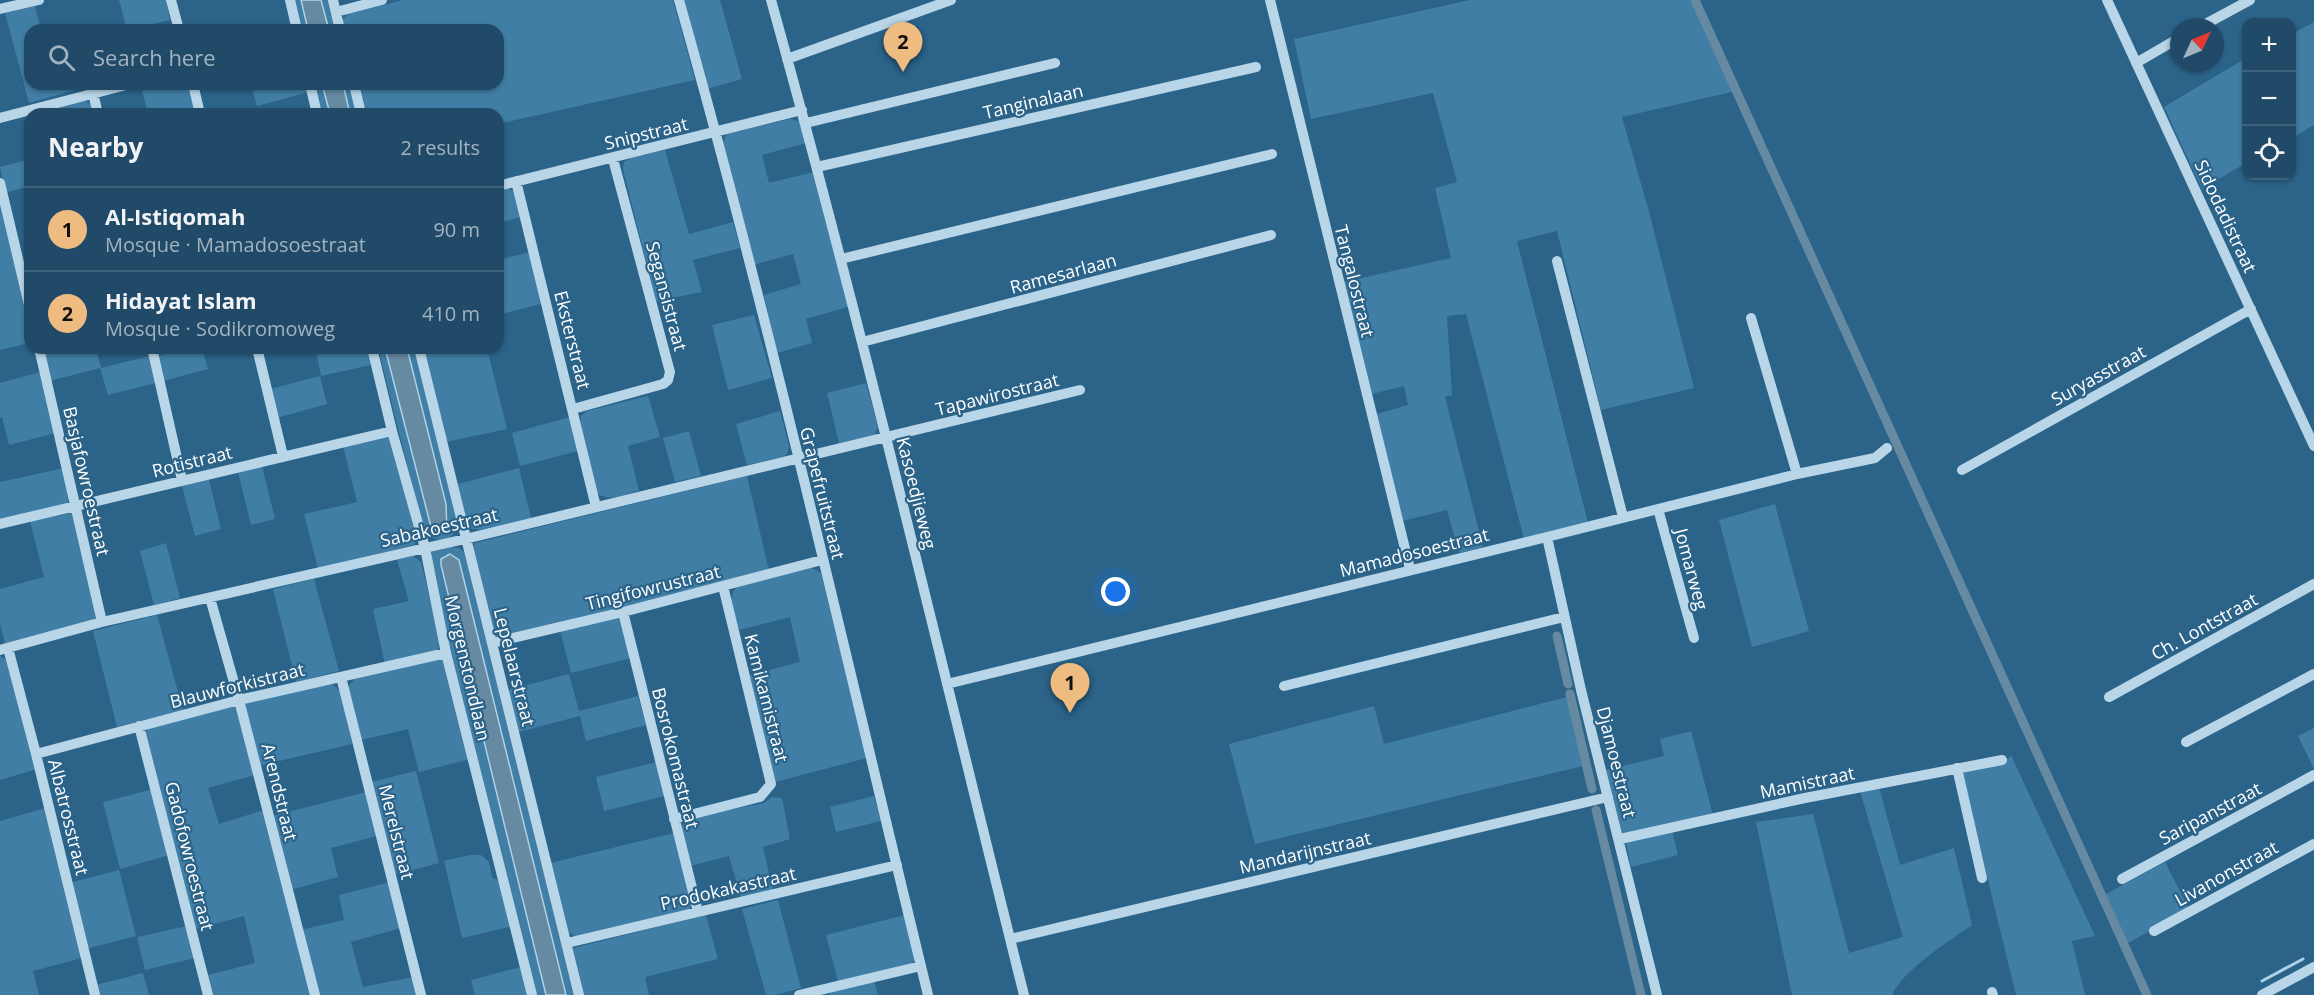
<!DOCTYPE html>
<html lang="en">
<head>
<meta charset="utf-8">
<style>
	body { margin:0; font-family:"Open Sans",sans-serif; background:#2d5470; color:#f1f3f6 }
	.controls { position:absolute; right:18px; top:18px; display:grid; overflow:hidden; border-radius:12px; box-shadow:0 2px 4px #0004 }
	.controls button { width:54px; height:54px; display:grid; place-items:center; padding:0; border:0; border-bottom:2px solid #3d627b; background:#204a67; color:#f1f3f6; font:30px sans-serif }
	.compass { position:absolute; left:2170px; top:18px; width:54px; height:54px; border-radius:50%; background:#204a67; box-shadow:0 2px 4px #0004; rotate:46deg }
	.you { position:absolute; left:1116px; top:592px; width:21px; height:21px; margin:-15px; border:4px solid #fff; border-radius:50%; background:#1a73e8; box-shadow:0 0 0 9px #1a73e833 }
	.badge { display:grid; place-items:center; width:39px; height:39px; border-radius:50%; background:#eebc80; color:#111; font-size:20px; font-weight:700 }
	.pin { position:absolute; translate:-50% -50px; filter:drop-shadow(0 2px 3px #0008) }
	.pin::after { content:''; position:absolute; top:32px; width:21px; height:18px; background:inherit; clip-path:polygon(0 0,100% 0,50% 100%) }
	.list { margin:0; padding:0; list-style:none }
	h2 { display:flex; justify-content:space-between; align-items:center; height:78px; margin:0; padding:0 24px; font-size:26px }
	h2 small { font-size:20px; font-weight:400; color:#a2b3c0 }
	.list li { display:grid; grid-template-columns:39px 1fr auto; gap:18px; align-items:center; box-sizing:border-box; height:84px; padding:0 24px; border-top:2px solid #3d627b }
	.list b { display:block; font-size:22px; white-space:nowrap }
	.list p { margin:0; font-size:20px; white-space:nowrap; color:#a2b3c0 }
	.list em { font-size:20px; font-style:normal; color:#a2b3c0 }
	.icon { flex:none; width:33px; height:33px; fill:none; stroke:currentColor; stroke-width:2; stroke-linecap:round; stroke-linejoin:round }
	.map { position:relative; flex:none; width:2314px; height:995px; overflow:hidden }
	.search { position:absolute; background:#204a67; box-shadow:0 2px 4px #0004; left:24px; top:24px; width:480px; height:66px; display:flex; align-items:center; gap:15px; box-sizing:border-box; padding:0 21px; border-radius:18px; color:#a2b3c0; font-size:22px }
	.panel { position:absolute; background:#204a67; box-shadow:0 2px 4px #0004; left:24px; top:108px; width:480px; height:246px; border-radius:18px }
	.map>svg:first-child { display:block }
	.green { fill:#407ea5 }
	.water { fill:#658aa2; stroke:#add2e8; stroke-width:1.5 }
	.lines { fill:none; stroke-linecap:round; stroke-linejoin:round }
	.stream { stroke:#add2e8; stroke-width:3 }
	.canal { stroke:#658aa2; stroke-width:9 }
	.minor { stroke:#b8d6e8; stroke-width:10 }
	.labels { text-anchor:middle; dominant-baseline:central; stroke-width:4.5; stroke-linejoin:round; paint-order:stroke }
	.street-label { font-size:18px; fill:#fff; stroke:#2b6389 }
</style>
</head>
<body>
<div class="map">
<svg width="2314" height="995" viewBox="0 0 2314 995">
	<rect width="100%" height="100%" fill="#2b6389"/>
	<path class="green" d="M119,0H166L170,20L127,30Z
		M293,0H301L308,30H300Z
		M321,0H330L337,30H329Z
		M403,0H673L695,80L498,124V114H364L357,84H498V30H343L341,21L348,14Z
		M684,0H720L742,79L707,89Z
		M1470,0H1695L1736,91L1622,117L1648,208L1694,388L1601,410L1557,231L1517,241L1588,523L1524,539L1466,314L1447,316L1452,395L1445,397L1483,547L1459,553L1447,510L1402,521L1377,414L1408,405L1404,386L1372,394L1343,282L1451,258L1435,188L1457,182L1433,93L1311,119L1294,39Z
		M35,6L41,30H30V84H81L83,88L29,103L5,13Z
		M2314,22V125L2292,138V34Z
		M2246,58V163L2202,189L2164,107Z
		M147,84H189L195,111L182,114H148L141,86Z
		M251,84H306L309,92L257,106Z
		M314,84H322L330,114H321Z
		M343,84H351L358,114H350Z
		M81,99L91,104L95,114H40L39,110Z
		M790,119L800,122L806,143L762,155L769,183L814,172L848,307L806,319L812,343L777,353L764,295L801,284L793,254L753,265L723,142L727,134Z
		M665,150L689,234L733,222L740,248L693,260L702,292L656,301L623,169L624,162L631,158Z
		M30,159V186L5,193L0,167Z
		M508,189L515,191L521,217L498,223V190Z
		M0,199L30,327V343L0,350Z
		M530,252L544,303L498,315V260Z
		M754,315L772,378L728,390L712,325Z
		M70,348H96L101,368L150,356L156,383L108,395L100,368L50,381L44,355Z
		M188,348H202L208,369L163,381L157,356Z
		M327,348H371L375,364L321,376L316,351Z
		M378,348H385L431,527L444,532L448,524L446,504L407,348H416L457,514L458,529C448,544 431,543 423,528Z
		M423,348H487L507,429L446,442Z
		M40,372L56,433L9,445L2,417L0,418V383Z
		M320,376L327,404L277,418L270,389Z
		M866,383L878,427L874,435L839,443L827,393Z
		M648,396L660,437L628,446L639,491C626,494 609,503 597,493L580,423L581,416L587,411Z
		M780,411L789,446L788,452L785,456L747,465L736,424Z
		M570,417L578,451L520,466L512,433Z
		M689,431L701,476L675,482L663,438Z
		M387,436L392,439L418,537L414,545L318,568L304,514L357,502L343,446Z
		M262,466L275,519L251,525L238,472Z
		M64,468L69,499L67,504L0,521V482Z
		M519,468L531,518L480,530L468,528L458,484Z
		M208,476L221,529L195,536L181,482Z
		M747,476L769,571L505,637L497,636L492,629L472,550L475,543Z
		M1775,504L1809,631L1752,647L1719,520Z
		M72,513L98,609L96,619L88,624L5,643L0,624V589L44,577L30,521Z
		M166,543L180,598L154,605L140,551Z
		M452,547L459,548L465,553L575,995H566L489,679L454,556L445,555L441,565L546,995H536L438,604L430,557L432,552Z
		M413,556L421,562L441,644L438,650L385,664L373,609L409,601L397,560Z
		M810,567L821,573L867,758L775,782L750,675L800,662L790,617L739,630C735,616 725,598 738,586Z
		M314,579L339,671L296,682L273,589Z
		M157,615L183,710L117,727L93,631Z
		M615,617L620,619L631,658L571,673L560,631Z
		M0,656L7,660L37,769L0,780Z
		M440,659L446,662L470,759L419,772L408,729L361,740L348,689L349,685L355,679Z
		M569,674L579,711L638,696L646,725L586,741L580,716L519,732L508,690Z
		M331,683L341,692L352,744L258,766L245,705L248,701Z
		M1567,697L1583,766L1255,844L1229,744L1374,706L1384,744Z
		M233,706L237,709L255,775L208,788L219,824L264,810L312,995H212L208,975L255,963L244,916L196,929L146,733L148,729Z
		M2314,728V769L2298,736Z
		M1691,731L1713,815L1624,834L1620,831L1606,770L1664,756L1660,739Z
		M2011,755L2095,936L2072,941L2085,995H2016L1961,770L2004,764Z
		M657,762L665,796L604,811L596,777Z
		M416,771L439,863L394,875L371,782Z
		M1879,787L1900,865L1954,848L1972,925C1948,942 1904,969 1892,995H1792L1756,822L1813,814L1849,953L1903,937L1860,791Z
		M153,789L169,855L120,869L103,802Z
		M366,792L377,836L331,848L338,877L290,890L272,816Z
		M874,796L881,821L836,832L830,807Z
		M772,797L782,798L790,839L763,847L773,890L741,898L729,856L690,866C686,851 675,831 687,818L764,803Z
		M45,808L82,958L33,971L39,995H0V821Z
		M1672,830L1678,855L1631,867L1626,843L1630,840Z
		M674,833L690,898L691,906L688,911L576,937L567,931L550,863Z
		M470,855H481L489,862L492,877L501,883L513,926L462,938L444,861Z
		M2165,862L2189,909L2128,943L2106,894Z
		M119,870L136,936L86,949L69,883Z
		M390,882L401,928L351,942L363,987L413,977L417,995H317L300,930L344,920L339,895Z
		M778,900L801,988L775,995H766L742,909Z
		M706,915L718,959L645,977L649,995H584L573,948Z
		M905,915L914,951V961L909,965L838,981L826,935Z
		M187,926L195,958L145,970L137,937Z
		M521,967L529,995H475L471,980Z
		M143,973L149,995H98L96,985Z
		M874,981L878,995H829L832,991Z"/>
	<path class="water" d="M301,0H321L329,30H308Z
		M322,84H343L350,114H330Z
		M385,348H407L446,504L447,529L440,533L431,527Z
		M450,554L459,560L566,995H546L441,565V559Z"/>
	<g class="lines">
		<path class="stream" d="M2262,981L2303,959"/>
		<path class="canal" d="M1695,0L2147,995
			M1557,636L1568,684
			M1570,694L1592,789
			M1596,810L1641,995"/>
		<path class="minor" d="M171,0L179,30
			M290,0L297,30
			M333,0L340,30
			M679,0C772,329 847,663 928,995
			M771,0C863,330 941,663 1024,995
			M1270,0L1410,569
			M2107,0L2314,446
			M0,9L39,0
			M336,12L382,0
			M2200,27L2250,0
			M787,59L951,0
			M2136,63L2179,38
			M193,84L200,114
			M310,84L317,114
			M354,84L361,114
			M93,93L98,114
			M0,118L130,84
			M806,123L1055,63
			M817,167L1256,67
			M516,181L596,507
			M0,183L30,309
			M498,186L802,110
			M841,259L1272,154
			M1557,261L1623,517
			M1751,318L1797,474
			M862,342L1271,235
			M39,348L102,622
			M152,348L182,480
			M257,348L283,456
			M372,348L392,431L425,548L446,653L532,995
			M419,348L579,995
			M573,409L663,384L668,380L670,372L613,159
			M1962,470L2251,309
			M1658,509L1694,638
			M0,524L392,431
			M1547,537L1581,690L1657,995
			M210,598L239,700L315,995
			M623,612L698,912
			M492,643L623,612L822,560
			M8,648L36,754L95,995
			M0,650L102,622L465,539L1080,390
			M341,677L421,995
			M947,684L1547,537L1797,474L1875,458L1887,448
			M1284,686L1564,617
			M2109,697L2314,584
			M139,726L208,995
			M2186,742L2314,674
			M36,754L239,700L446,653
			M1957,768L1982,878
			M674,819L760,797L771,784L723,586
			M1620,839L1805,798L2002,760
			M2122,879L2314,775
			M2154,931L2314,844
			M1010,939L1608,797
			M567,943L897,865
			M1992,992L1993,995
			M799,995L921,966
			M2262,995L2314,967"/>
	</g>
	<g class="labels">
		<g class="street-label">
			<text transform="translate(1033 101) rotate(-13)">Tanginalaan</text>
			<text transform="translate(646 133) rotate(-14)">Snipstraat</text>
			<text transform="translate(2226 216) rotate(65)">Sidodadistraat</text>
			<text transform="translate(1063 273) rotate(-15)">Ramesarlaan</text>
			<text transform="translate(1355 281) rotate(76)">Tangalostraat</text>
			<text transform="translate(667 296) rotate(75)">Segansistraat</text>
			<text transform="translate(573 340) rotate(76)">Eksterstraat</text>
			<text transform="translate(2098 375) rotate(-29)">Suryasstraat</text>
			<text transform="translate(997 394) rotate(-14)">Tapawirostraat</text>
			<text transform="translate(192 461) rotate(-14)">Rotistraat</text>
			<text transform="translate(87 481) rotate(77)">Basjafowroestraat</text>
			<text transform="translate(823 493) rotate(76)">Grapefruitstraat</text>
			<text transform="translate(917 493) rotate(76)">Kasoedjieweg</text>
			<text transform="translate(439 527) rotate(-13)">Sabakoestraat</text>
			<text transform="translate(1414 552) rotate(-14)">Mamadosoestraat</text>
			<text transform="translate(1692 569) rotate(75)">Jomarweg</text>
			<text transform="translate(653 587) rotate(-14)">Tingifowrustraat</text>
			<text transform="translate(2204 626) rotate(-29)">Ch. Lontstraat</text>
			<text transform="translate(515 667) rotate(76)">Lepelaarstraat</text>
			<text transform="translate(468 668) rotate(77)">Morgenstondlaan</text>
			<text transform="translate(237 685) rotate(-14)">Blauwforkistraat</text>
			<text transform="translate(767 698) rotate(76)">Kamikamistraat</text>
			<text transform="translate(676 758) rotate(76)">Bosrokomastraat</text>
			<text transform="translate(1617 762) rotate(76)">Djamoestraat</text>
			<text transform="translate(1807 782) rotate(-12)">Mamistraat</text>
			<text transform="translate(280 792) rotate(76)">Arendstraat</text>
			<text transform="translate(2210 813) rotate(-28)">Saripanstraat</text>
			<text transform="translate(69 817) rotate(76)">Albatrosstraat</text>
			<text transform="translate(397 832) rotate(76)">Merelstraat</text>
			<text transform="translate(1305 852) rotate(-13)">Mandarijnstraat</text>
			<text transform="translate(190 856) rotate(76)">Gadofowroestraat</text>
			<text transform="translate(2226 873) rotate(-29)">Livanonstraat</text>
			<text transform="translate(728 888) rotate(-13)">Prodokakastraat</text>
		</g>
	</g>
</svg>
<div class="controls">
<button>+</button>
<button>−</button>
<button><svg class="icon" aria-label="locate" viewBox="0 0 24 24"><circle cx="12" cy="12" r="6"/><path d="M12 2v4M12 18v4M2 12h4M18 12h4"/></svg></button>
</div>
<svg class="compass" viewBox="-18 -18 36 36"><path d="M0-13l5 13h-10z" fill="#e53935"/><path d="M0 13l5-13h-10z" fill="#a2b3c0"/></svg>
<div class="you"></div>
<div class="pin badge" style="left:1070px;top:713px">1</div>
<div class="pin badge" style="left:903px;top:72px">2</div>
<div class="search"><svg class="icon" aria-label="search" viewBox="0 0 24 24"><circle cx="10" cy="10" r="6"/><path d="M15 15l6 6"/></svg>Search here</div>
<section class="panel">
<h2>Nearby<small>2 results</small></h2>
<ul class="list">
<li><span class="badge">1</span><div><b>Al-Istiqomah</b><p>Mosque · Mamadosoestraat</p></div><em>90 m</em></li>
<li><span class="badge">2</span><div><b>Hidayat Islam</b><p>Mosque · Sodikromoweg</p></div><em>410 m</em></li>
</ul>
</section>
</div>
</body>
</html>
